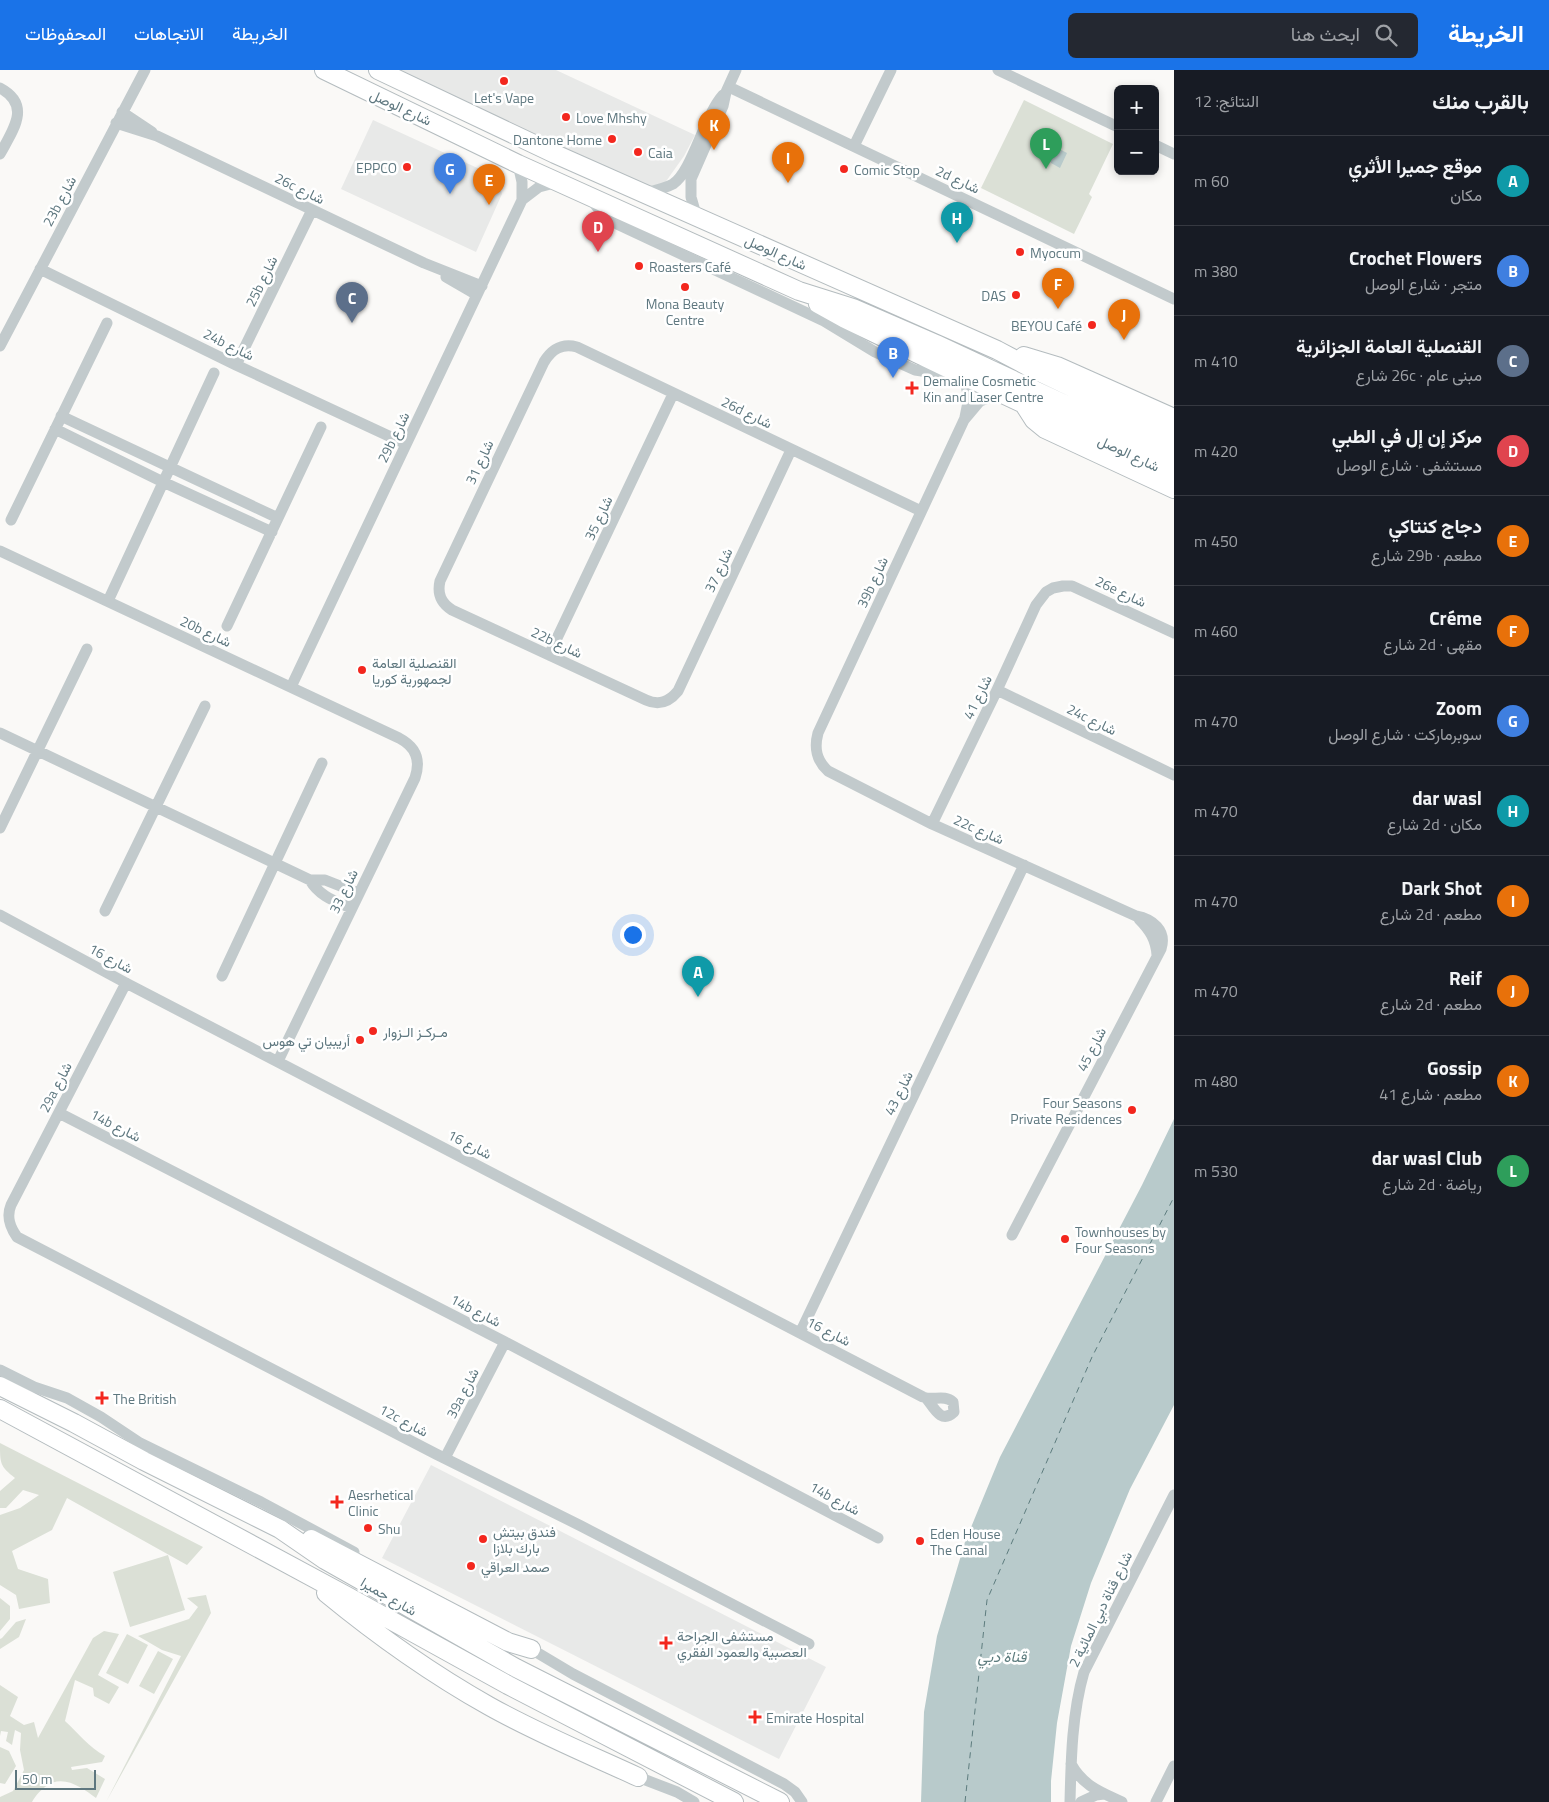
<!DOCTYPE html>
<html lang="ar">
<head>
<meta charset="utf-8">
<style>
	body { margin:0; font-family:"Titillium Web",Vazirmatn,sans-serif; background:#242831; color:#f1f3f6; direction:rtl }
	.controls { position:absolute; right:15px; top:15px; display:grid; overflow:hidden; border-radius:8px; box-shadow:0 2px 8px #0003 }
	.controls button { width:45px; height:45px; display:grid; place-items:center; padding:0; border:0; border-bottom:1px solid #363941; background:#171b24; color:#f1f3f6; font:25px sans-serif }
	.scale { position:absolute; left:15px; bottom:12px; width:81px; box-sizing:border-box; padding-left:5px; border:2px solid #5e777f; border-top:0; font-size:14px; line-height:18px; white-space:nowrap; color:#5e777f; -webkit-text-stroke:4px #fff; paint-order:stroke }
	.you { position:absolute; left:632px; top:864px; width:18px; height:18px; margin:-12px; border:4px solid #fff; border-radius:50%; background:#1a73e8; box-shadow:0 0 0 8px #1a73e833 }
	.badge { display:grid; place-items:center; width:32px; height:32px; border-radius:50%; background:#1a73e8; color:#fff; font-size:16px; font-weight:700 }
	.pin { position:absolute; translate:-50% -41px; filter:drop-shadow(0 1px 2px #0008) }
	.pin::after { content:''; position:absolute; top:26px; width:18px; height:15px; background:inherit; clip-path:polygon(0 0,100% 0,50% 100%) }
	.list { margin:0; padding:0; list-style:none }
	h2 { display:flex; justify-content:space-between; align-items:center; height:65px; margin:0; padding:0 20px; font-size:21px }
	h2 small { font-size:16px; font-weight:400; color:#9ea1a6 }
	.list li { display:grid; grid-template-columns:32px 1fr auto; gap:15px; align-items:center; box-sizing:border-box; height:90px; padding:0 20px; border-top:1px solid #363941 }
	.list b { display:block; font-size:19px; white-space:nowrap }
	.list p { margin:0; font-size:16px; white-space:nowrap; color:#9ea1a6 }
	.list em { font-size:16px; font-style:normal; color:#9ea1a6 }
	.icon { flex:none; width:28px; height:28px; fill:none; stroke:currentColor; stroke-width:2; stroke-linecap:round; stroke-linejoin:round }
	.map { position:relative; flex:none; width:1174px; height:1732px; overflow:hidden; direction:ltr }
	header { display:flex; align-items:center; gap:30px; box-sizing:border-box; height:70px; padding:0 25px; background:#1a73e8; color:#fff }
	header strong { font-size:24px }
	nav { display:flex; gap:28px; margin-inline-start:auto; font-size:18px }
	.search { width:350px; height:45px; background:#242831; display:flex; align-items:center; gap:12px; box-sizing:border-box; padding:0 18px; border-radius:8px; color:#9ea1a6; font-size:19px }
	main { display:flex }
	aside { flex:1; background:#171b24 }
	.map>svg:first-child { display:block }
	.built { fill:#e8e9e8 }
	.green { fill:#dbe0d6 }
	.water { fill:#b8cacb }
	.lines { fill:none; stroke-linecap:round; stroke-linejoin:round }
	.ferry { stroke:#5d7c7e; stroke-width:1; stroke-dasharray:6 5; stroke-linecap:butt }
	.primary-casing { stroke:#b4bcbf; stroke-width:20 }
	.minor { stroke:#c2cacc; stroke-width:11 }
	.primary { stroke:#fff; stroke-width:18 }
	.poi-dot { fill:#f3271e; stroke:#fff; stroke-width:2 }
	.labels { text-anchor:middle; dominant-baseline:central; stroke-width:5; stroke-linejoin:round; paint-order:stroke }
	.poi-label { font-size:14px; fill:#5e777f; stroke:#fff; text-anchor:start }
	.street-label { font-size:14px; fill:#5e777f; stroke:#fff }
	.water-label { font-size:15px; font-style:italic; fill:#5d7c7e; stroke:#fff }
</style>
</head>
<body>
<header>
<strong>الخريطة</strong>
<div class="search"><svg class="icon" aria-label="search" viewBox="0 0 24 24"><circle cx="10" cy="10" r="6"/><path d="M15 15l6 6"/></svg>ابحث هنا</div>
<nav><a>الخريطة</a><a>الاتجاهات</a><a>المحفوظات</a></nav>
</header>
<main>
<aside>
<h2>بالقرب منك<small>النتائج: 12</small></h2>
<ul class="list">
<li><span class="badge" style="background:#0f9aa8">A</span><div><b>موقع جميرا الأثري</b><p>مكان</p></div><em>60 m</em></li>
<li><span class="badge" style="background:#3f7fe0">B</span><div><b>Crochet Flowers</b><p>متجر · شارع الوصل</p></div><em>380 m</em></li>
<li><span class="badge" style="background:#5c6f8a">C</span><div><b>القنصلية العامة الجزائرية</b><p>مبنى عام · 26c شارع</p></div><em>410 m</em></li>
<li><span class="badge" style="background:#e0444e">D</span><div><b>مركز إن إل في الطبي</b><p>مستشفى · شارع الوصل</p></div><em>420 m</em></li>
<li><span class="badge" style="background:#e8710a">E</span><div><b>دجاج كنتاكي</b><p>مطعم · 29b شارع</p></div><em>450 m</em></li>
<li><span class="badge" style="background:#e8710a">F</span><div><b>Créme</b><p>مقهى · 2d شارع</p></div><em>460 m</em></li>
<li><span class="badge" style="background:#3f7fe0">G</span><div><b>Zoom</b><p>سوبرماركت · شارع الوصل</p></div><em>470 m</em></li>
<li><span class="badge" style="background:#0f9aa8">H</span><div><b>dar wasl</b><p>مكان · 2d شارع</p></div><em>470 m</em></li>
<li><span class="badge" style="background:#e8710a">I</span><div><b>Dark Shot</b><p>مطعم · 2d شارع</p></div><em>470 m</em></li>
<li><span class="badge" style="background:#e8710a">J</span><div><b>Reif</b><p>مطعم · 2d شارع</p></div><em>470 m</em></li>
<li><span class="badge" style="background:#e8710a">K</span><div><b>Gossip</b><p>مطعم · شارع 41</p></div><em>480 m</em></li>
<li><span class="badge" style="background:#2e9e5b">L</span><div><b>dar wasl Club</b><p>رياضة · 2d شارع</p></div><em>530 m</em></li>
</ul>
</aside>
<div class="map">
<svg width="1174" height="1732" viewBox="0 0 1174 1732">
	<rect width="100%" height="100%" fill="#faf9f7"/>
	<path class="built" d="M388,0H556L695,65L684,86L662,117L649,127Z
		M373,50L497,107L502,124L476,182L341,119Z
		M431,1395L826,1597L779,1689L382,1488Z"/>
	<path class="green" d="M1024,30L1113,74L1089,124L1092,127L1074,164L981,118Z
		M0,1373L203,1477L187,1495L67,1428L52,1460L12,1481L18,1499L48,1509L50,1533L19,1539L16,1525L0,1515V1445L20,1438L39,1425L23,1420L6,1438H0V1421L15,1408C0,1396 0,1394 0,1373Z
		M168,1485L185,1540L130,1557L113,1502Z
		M206,1525L211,1543L106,1732L181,1586L162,1580L138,1566L189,1549L198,1537L187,1528Z
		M0,1528L10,1536V1549L0,1561Z
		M26,1549L19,1567L0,1579V1569L2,1568L16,1552Z
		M104,1561L119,1564L98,1605L119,1617L109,1634L94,1626L93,1618L75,1610L65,1651C78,1663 89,1677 105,1686L102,1692L71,1697L72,1700L87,1698L105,1709L96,1728C82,1718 63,1703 45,1717C39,1722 36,1725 32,1732H0V1727L13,1721L24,1700L20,1680L21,1663L15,1660L12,1675L6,1671L8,1662L1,1661L0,1666V1615L18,1627L10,1646L24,1655L34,1652L38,1668L93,1568Z
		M127,1564L148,1575L128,1614L106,1603Z
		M158,1581L173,1589L154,1624L139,1616Z
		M0,1677L9,1681L16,1696L5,1714L0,1713Z"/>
	<path class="water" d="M1044,71L1067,83L1060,98L1051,93L1049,90L1045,91L1036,86Z
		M1174,1049V1335L1130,1419L1091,1513L1071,1576L1057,1653L1051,1711V1732H921L924,1642L937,1566L965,1472L1000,1387L1142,1115Z"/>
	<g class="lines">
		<path class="ferry" d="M965,1732L987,1530L1092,1287L1174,1127"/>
		<g class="primary-casing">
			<path id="primary" d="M324,0L518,94L799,221L853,238L936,274L1174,385
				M378,0L555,84L997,280L1029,297L1174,366
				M818,234L845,249L949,299L1174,404
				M1024,286L1057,296L1174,348
				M1023,333L1034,350L1045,359L1174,419
				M0,1316L74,1353L144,1391L280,1459L325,1490L516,1598L780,1732
				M0,1339L347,1526L508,1615L734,1732
				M311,1469L508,1572L531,1579
				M326,1523C377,1565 432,1604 489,1636C537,1663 588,1684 638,1707"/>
		</g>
		<path class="minor" d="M998,0L1118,57
			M729,17L1174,229
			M0,18C32,35 13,60 0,84
			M122,42L152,62
			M116,53L157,66L424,193L482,216
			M1155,75L1174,84
			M854,76L891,0
			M643,123C653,121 664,119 673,114C692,102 704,46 723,25
			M590,128L600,141L617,154L824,251L875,282L915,300L935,303L949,299
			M522,130L539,117L558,112
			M697,148L691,127V109L723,36L726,22L736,0
			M40,199L236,295L406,374
			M446,207L477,225
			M0,276L145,0
			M236,295L312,140
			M963,305L969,327L965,347
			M1001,323L980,331L964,350L818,663C814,678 816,690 828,701L932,754L1136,846C1152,849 1167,860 1161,879L1012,1165
			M61,346L278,448
			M55,359L163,412L272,462
			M791,380L678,621C669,632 659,636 646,630L452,540C441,533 437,524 440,511L544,292C552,279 562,273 577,277L921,441
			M11,450L107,253
			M0,481L399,668C416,677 421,690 415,708L278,991
			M108,531L214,303
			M227,556L321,357
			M549,585L673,324
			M291,617L522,130V112L518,94
			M997,620L1174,705
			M0,663L310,810H325L358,823
			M932,754L997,620L1036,535L1046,522L1053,518L1063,516H1072L1174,563
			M0,758L87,579
			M310,810C319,826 335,831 351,838
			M105,841L205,636
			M0,845L126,913L923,1327C933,1331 944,1324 953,1332L954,1342C941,1354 934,1338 927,1329
			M1139,849C1150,860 1156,870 1157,885
			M222,906L322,693
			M126,913L11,1135C6,1147 10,1157 17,1167L436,1384L581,1456L809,1574
			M59,1043L505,1272L878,1468
			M800,1263L1024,795
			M0,1300L34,1317L67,1328L101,1347L140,1373L261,1432L354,1482
			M445,1388L505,1272
			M526,1576L573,1604L784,1714L795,1722L802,1732
			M1071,1694C1083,1716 1101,1722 1122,1732
			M638,1707L677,1722L694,1732
			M1070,1732C1071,1689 1072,1643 1084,1602L1174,1425
			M1081,1732L1096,1725L1104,1724
			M1156,1732L1174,1696"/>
		<use href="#primary" class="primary"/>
	</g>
	<g class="poi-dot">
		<circle cx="504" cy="11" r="5"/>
		<circle cx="566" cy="47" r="5"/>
		<circle cx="612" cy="69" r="5"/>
		<circle cx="638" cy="82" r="5"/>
		<circle cx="407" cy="97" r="5"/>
		<circle cx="844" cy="99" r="5"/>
		<circle cx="1020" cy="182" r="5"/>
		<circle cx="639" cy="196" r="5"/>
		<circle cx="685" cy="217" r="5"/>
		<circle cx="1016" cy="225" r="5"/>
		<circle cx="1092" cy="255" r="5"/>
		<path d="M909.5 310.5h5v5h5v5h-5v5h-5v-5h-5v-5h5z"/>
		<circle cx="362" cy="600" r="5"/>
		<circle cx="373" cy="961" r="5"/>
		<circle cx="360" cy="970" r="5"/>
		<circle cx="1132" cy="1040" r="5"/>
		<circle cx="1065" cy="1169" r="5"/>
		<path d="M99.5 1320.5h5v5h5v5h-5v5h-5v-5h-5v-5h5z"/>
		<path d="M334.5 1424.5h5v5h5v5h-5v5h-5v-5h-5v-5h5z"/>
		<circle cx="368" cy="1458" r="5"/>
		<circle cx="483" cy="1469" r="5"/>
		<circle cx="920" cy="1471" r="5"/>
		<circle cx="471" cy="1496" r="5"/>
		<path d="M663.5 1565.5h5v5h5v5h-5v5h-5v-5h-5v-5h5z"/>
		<path d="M752.5 1639.5h5v5h5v5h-5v5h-5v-5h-5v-5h5z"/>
	</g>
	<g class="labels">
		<g class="poi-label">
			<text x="504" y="27" text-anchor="middle">Let's Vape</text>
			<text x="576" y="47">Love Mhshy</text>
			<text x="602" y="69" text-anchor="end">Dantone Home</text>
			<text x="648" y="82">Caia</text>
			<text x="397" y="97" text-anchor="end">EPPCO</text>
			<text x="854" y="99">Comic Stop</text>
			<text x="1030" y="182">Myocum</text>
			<text x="649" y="196">Roasters Café</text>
			<text x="1006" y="225" text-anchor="end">DAS</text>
			<text x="685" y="233" text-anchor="middle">Mona Beauty<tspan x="685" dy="16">Centre</tspan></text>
			<text x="1082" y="255" text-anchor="end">BEYOU Café</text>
			<text x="923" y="310">Demaline Cosmetic<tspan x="923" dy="16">Kin and Laser Centre</tspan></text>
			<text x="372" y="592">القنصلية العامة<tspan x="372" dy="16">لجمهورية كوريا</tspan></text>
			<text x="383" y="961">مـركـز الـزوار</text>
			<text x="350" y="970" text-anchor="end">أريبيان تي هوس</text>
			<text x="1122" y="1032" text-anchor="end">Four Seasons<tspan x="1122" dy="16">Private Residences</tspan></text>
			<text x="1075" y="1161">Townhouses by<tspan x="1075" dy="16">Four Seasons</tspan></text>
			<text x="113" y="1328">The British</text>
			<text x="348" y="1424">Aesrhetical<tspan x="348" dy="16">Clinic</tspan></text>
			<text x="378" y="1458">Shu</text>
			<text x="493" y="1461">فندق بيتش<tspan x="493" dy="16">بارك بلازا</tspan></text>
			<text x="930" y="1463">Eden House<tspan x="930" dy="16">The Canal</tspan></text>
			<text x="481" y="1496">صمد العراقي</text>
			<text x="677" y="1565">مستشفى الجراحة<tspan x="677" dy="16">العصبية والعمود الفقري</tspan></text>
			<text x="766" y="1647">Emirate Hospital</text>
		</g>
		<g class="street-label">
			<text transform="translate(401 37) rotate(25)">شارع الوصل</text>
			<text transform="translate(958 109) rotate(25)">2d شارع</text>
			<text transform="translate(300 118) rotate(26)">26c شارع</text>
			<text transform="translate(59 131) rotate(-62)">23b شارع</text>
			<text transform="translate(776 182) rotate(24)">شارع الوصل</text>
			<text transform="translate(261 211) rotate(-64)">25b شارع</text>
			<text transform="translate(229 274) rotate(26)">24b شارع</text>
			<text transform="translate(747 342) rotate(26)">26d شارع</text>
			<text transform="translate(393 367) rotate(-64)">29b شارع</text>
			<text transform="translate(1129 383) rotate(25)">شارع الوصل</text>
			<text transform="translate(479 392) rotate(-65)">شارع 31</text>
			<text transform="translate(598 448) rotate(-65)">شارع 35</text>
			<text transform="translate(718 500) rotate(-65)">شارع 37</text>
			<text transform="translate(872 512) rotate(-65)">39b شارع</text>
			<text transform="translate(1121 521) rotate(25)">26e شارع</text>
			<text transform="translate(206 561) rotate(25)">20b شارع</text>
			<text transform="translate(557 572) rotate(25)">22b شارع</text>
			<text transform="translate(977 627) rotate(-64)">شارع 41</text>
			<text transform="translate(1092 649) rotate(26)">24c شارع</text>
			<text transform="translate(979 759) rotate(24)">22c شارع</text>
			<text transform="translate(343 821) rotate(-64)">شارع 33</text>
			<text transform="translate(111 888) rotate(28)">شارع 16</text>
			<text transform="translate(1091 979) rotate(-63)">شارع 45</text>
			<text transform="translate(55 1017) rotate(-63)">29a شارع</text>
			<text transform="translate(898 1023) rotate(-64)">شارع 43</text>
			<text transform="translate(116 1055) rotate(27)">14b شارع</text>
			<text transform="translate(470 1074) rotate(27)">شارع 16</text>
			<text transform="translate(476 1240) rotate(27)">14b شارع</text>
			<text transform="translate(829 1261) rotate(27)">شارع 16</text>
			<text transform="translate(462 1323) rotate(-63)">39a شارع</text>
			<text transform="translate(404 1350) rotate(28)">12c شارع</text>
			<text transform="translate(835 1428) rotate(28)">14b شارع</text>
			<text transform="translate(389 1526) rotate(30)">شارع جميرا</text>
			<text transform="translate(1100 1539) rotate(-64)">شارع قناة دبي المائية 2</text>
		</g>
		<g class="water-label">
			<text x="1002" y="1586">قناة دبي</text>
		</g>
	</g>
</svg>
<div class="controls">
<button>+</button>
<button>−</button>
</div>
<div class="scale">50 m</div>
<div class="you"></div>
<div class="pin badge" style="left:698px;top:927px;background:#0f9aa8">A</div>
<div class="pin badge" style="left:893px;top:308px;background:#3f7fe0">B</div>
<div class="pin badge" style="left:352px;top:253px;background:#5c6f8a">C</div>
<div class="pin badge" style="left:598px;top:182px;background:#e0444e">D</div>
<div class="pin badge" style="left:489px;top:135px;background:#e8710a">E</div>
<div class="pin badge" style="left:1058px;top:239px;background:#e8710a">F</div>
<div class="pin badge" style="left:450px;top:124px;background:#3f7fe0">G</div>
<div class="pin badge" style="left:957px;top:173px;background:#0f9aa8">H</div>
<div class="pin badge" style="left:788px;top:113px;background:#e8710a">I</div>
<div class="pin badge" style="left:1124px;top:270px;background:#e8710a">J</div>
<div class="pin badge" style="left:714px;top:80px;background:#e8710a">K</div>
<div class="pin badge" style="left:1046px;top:99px;background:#2e9e5b">L</div>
</div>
</main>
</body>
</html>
